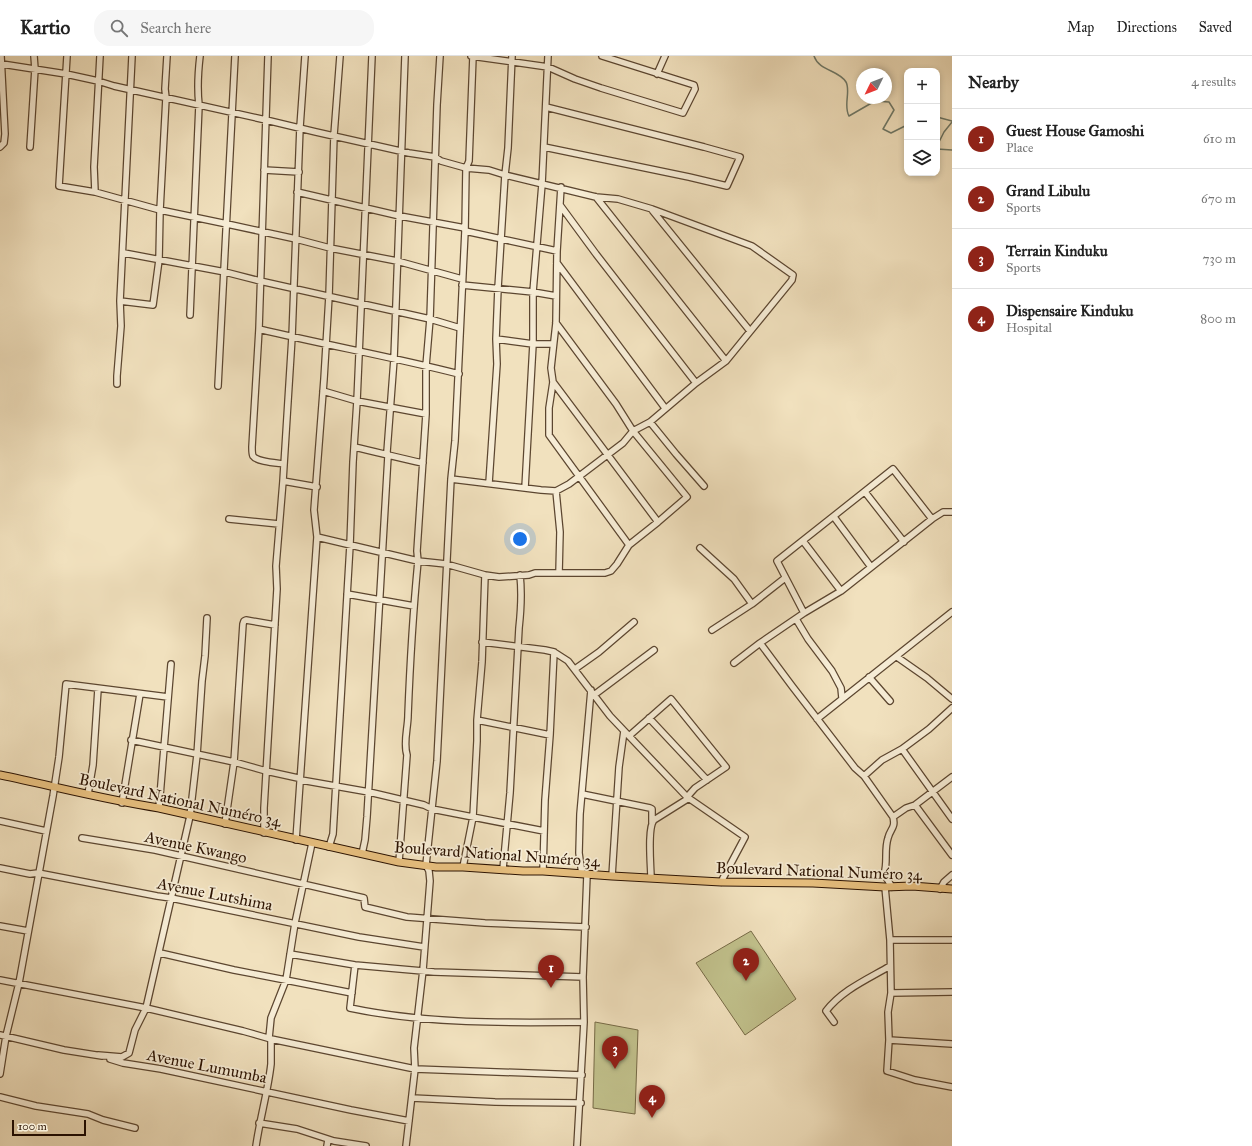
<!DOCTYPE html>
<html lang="en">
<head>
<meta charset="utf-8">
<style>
	body { margin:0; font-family:"IM FELL Great Primer",serif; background:#f6f6f6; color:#222 }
	.controls { position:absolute; right:12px; top:12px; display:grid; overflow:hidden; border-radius:8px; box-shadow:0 2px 6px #0003 }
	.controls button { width:36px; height:36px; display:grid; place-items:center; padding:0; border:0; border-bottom:1px solid #e0e0e0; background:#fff; color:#222; font:20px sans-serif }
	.compass { position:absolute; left:856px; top:12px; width:36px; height:36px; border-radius:50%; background:#fff; box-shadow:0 2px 6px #0003; rotate:227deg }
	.scale { position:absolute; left:12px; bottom:10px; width:74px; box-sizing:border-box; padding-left:4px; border:2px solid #2b1201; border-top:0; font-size:11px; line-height:14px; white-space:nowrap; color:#2b1201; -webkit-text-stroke:3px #f6ecd5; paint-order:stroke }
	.you { position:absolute; left:520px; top:483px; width:14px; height:14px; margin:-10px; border:3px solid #fff; border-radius:50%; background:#1a73e8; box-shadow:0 0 0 6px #1a73e833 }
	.badge { display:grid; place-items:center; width:26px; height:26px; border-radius:50%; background:#8f2418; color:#fff; font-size:13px; font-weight:700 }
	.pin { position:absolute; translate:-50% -33px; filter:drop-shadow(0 1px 2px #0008) }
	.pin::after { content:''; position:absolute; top:21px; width:14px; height:12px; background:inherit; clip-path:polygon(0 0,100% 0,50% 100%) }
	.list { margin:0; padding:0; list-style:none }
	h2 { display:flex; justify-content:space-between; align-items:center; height:52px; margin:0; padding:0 16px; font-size:17px }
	h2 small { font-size:13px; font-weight:400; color:#767676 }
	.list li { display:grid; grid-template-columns:26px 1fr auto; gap:12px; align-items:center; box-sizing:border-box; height:60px; padding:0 16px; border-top:1px solid #e0e0e0 }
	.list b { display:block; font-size:15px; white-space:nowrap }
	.list p { margin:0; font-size:13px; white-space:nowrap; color:#767676 }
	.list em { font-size:13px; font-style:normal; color:#767676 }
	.icon { flex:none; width:22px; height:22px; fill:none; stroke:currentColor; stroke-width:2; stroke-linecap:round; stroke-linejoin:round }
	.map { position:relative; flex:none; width:952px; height:1090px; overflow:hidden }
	header { display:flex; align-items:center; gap:24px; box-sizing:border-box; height:56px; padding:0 20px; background:#fff; border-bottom:1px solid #e0e0e0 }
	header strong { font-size:19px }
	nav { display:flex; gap:22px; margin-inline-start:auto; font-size:14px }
	.search { width:280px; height:36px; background:#f6f6f6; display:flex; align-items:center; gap:10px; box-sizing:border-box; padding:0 14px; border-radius:16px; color:#767676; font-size:15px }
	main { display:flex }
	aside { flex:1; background:#fff }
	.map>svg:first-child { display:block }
	.green { fill:#c1c18c; stroke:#766a46 }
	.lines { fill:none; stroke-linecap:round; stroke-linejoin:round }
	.stream { stroke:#6f7968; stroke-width:1.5 }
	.minor-casing { stroke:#5c4630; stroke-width:8 }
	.major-casing { stroke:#2b1201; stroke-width:9 }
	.minor { stroke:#f6ecd5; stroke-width:5.5 }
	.major { stroke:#e8c07f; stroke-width:7 }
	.labels { text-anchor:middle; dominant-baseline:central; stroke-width:3.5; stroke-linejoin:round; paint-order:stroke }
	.street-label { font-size:16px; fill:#2b1201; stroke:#f6ecd5 }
</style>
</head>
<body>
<header>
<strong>Kartio</strong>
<div class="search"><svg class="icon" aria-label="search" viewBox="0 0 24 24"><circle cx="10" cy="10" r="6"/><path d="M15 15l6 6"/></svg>Search here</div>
<nav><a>Map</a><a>Directions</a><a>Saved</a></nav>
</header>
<main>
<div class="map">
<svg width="952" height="1090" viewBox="0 0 952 1090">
	<rect width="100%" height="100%" fill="#f1e1be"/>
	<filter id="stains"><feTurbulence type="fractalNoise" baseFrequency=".005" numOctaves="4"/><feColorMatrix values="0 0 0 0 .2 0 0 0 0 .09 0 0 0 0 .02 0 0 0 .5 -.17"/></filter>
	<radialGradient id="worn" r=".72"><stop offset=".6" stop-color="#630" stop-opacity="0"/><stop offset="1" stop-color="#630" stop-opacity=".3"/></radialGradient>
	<path class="green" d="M751,875L796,943L745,979L696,907Z
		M595,966L638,974L635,1058L593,1052Z"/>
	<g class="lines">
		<path class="stream" d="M814,0C819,15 839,14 846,26C851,35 843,50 849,60L875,45L889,46L894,54L883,73L891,77L907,69
			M937,61L952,65
			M937,90L944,76L952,66
			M937,93L952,94"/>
		<g class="minor-casing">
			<path id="minor" d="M67,0L59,130L95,136L160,154L227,168L296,183L330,192L397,205L462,223
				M268,0L259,273L252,391C252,394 252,398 253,400C257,406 278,407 284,408
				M471,0L548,11L575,23L601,32L683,57L695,33L694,29L602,0
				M2,8L66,18L98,25L114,30L266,64L316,76L409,97L435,101L441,105L466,112L489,114L505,119L596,141L618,143L652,153L752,190L793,219L792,224L726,305L696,327L650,366L633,375L623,387L569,428L556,435L541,434L451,423
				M657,18L665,0
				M0,91L4,87L5,78L1,0
				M30,91L35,13L34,0
				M544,91L689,121L727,130L740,101L704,91L546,51
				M264,114L299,116
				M561,131L557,195L556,267L551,312L553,326L549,352V379L629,489
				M95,136L94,111L100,0
				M297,136L400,160L465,172
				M596,141L726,305
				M560,149L596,198L696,327
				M652,154L750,275
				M465,175L557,195
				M124,197L225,216L260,225L430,263L460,272
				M557,207L665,352
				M462,229L533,236L556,240
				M120,245L153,249L159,204L160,154L166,42L165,33L167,0
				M190,259L199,49C197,32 198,17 200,0
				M259,273C325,289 393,301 459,318
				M496,283L533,288H553
				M553,326L658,466
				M117,328V320L121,270L120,245L132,0
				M218,330L235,0
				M323,335L357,345L426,358
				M650,366L676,398L704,430
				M354,391C377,396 399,402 423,407
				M283,425L317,431
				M489,427L497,308L496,283L498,232L505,119L508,92L512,0
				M525,432L533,288V236L542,128L548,0
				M556,435L560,476L559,517
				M865,436L904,486
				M834,461L871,511
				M229,463L279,468
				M317,481L418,505L446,508L485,519L499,521L529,519L535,517H605L611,515L617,508L629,489L658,466L687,441L633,375L616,348L556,267
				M803,485L841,535
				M700,492L734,523L752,548
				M347,538L414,550
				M804,557L777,505L893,413L932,463
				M796,563L808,583L832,615L841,632L842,642
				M712,574L752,548L785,522
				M482,586L545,594L554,596L568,605L610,660L687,741L745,781L721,826
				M760,587L792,630L855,712L864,720L893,761C896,772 890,773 888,782C884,794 888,807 884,818L892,831
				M897,601L927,622L952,643
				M734,607L760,587L804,557L841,535L932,463L943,456H952
				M575,613L599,596L634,566
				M869,621L890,645
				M594,639L654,594
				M649,662L707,724
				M817,663L952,556
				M477,664L550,679
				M629,680L671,643L726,711L695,732L687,741
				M131,684L234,706L266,715L298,722L301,724L369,736L424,749L432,753L544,775
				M902,693L952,763
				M864,720L882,704L902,693L929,673L952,652
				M88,738L93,709L98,633
				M582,738L650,752L652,753V767
				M122,747L140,638
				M915,749L952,799
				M159,752L171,608
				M893,761L906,752L915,749L952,721
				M0,765L46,775
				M225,768L234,706L243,568L244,565L246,564L275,569
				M264,777V752L277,533L276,510L283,425L292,281L300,71L305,0
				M82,782L155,794L364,842L365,851L407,861L485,867L586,871
				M296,784L317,481L314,454L324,323L329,240L334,79L340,0
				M329,791L333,778L350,489L353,406L357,345L372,0
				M362,798L365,784L367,761C373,641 382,521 388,400L387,396L394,303L405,0
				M399,806L407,699C403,687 408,672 408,659C410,608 413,557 418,505L417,495L426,358V310L430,263L437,49L440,0
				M463,811L473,761L477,685V664L482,606L485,519
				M0,812L30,818L38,817L157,840L171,842L359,881L424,891
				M503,813L510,737L519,572C521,554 522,537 520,519
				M543,815L545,744L550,679L554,596
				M582,818L579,797L580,758L591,634
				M612,820L619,711L624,675
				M651,822C651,811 647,772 654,764L689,742
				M885,831L890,884L891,937L888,956L889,984L887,1015L915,1024L952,1031
				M940,833L944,826L952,819
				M0,870L28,875
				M890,884H952
				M160,897L234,914L352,937
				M290,898L355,909L434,916L583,921
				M355,909L350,952C425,968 507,967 584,966
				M0,924L146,952L243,975L271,983L415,1013L582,1019
				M891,937L952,936
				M834,966L826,955C842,934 868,923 890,910
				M0,979L64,994L102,1000
				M269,982L271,962L286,924L295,867L312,787
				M889,984L952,988
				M98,999L122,1001L129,997L135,974L146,952L190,760L197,699L202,625L205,600L207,562
				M110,1003L123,1007L161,1013L351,1054L409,1065
				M0,1018L6,980L19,927L53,740L59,701L66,628L168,641
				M0,1041L36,1050L88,1058L103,1064L135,1072
				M412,1042L495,1046L581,1047
				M259,1067L297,1073L334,1085L366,1090
				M256,1090C260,1062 268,1035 271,1008C271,999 271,991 271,983
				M327,1090L328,1084
				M406,1090L415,1013L414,992L423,914L430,825L429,815L426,809L437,705L451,423L455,385L465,175L466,112L469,105L473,0
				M577,1090L584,966L583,921L587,819"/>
		</g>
		<g class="major-casing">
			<path id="major" d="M0,719C53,730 106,744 159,752L399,806L436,811H463L523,815H543L612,820L721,826L813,827L885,831L912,830L952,833"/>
		</g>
		<use href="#minor" class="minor"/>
		<use href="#major" class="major"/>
	</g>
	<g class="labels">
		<g class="street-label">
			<text transform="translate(180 744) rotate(12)">Boulevard National Numéro 34</text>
			<text transform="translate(196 791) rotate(12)">Avenue Kwango</text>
			<text transform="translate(497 798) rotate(4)">Boulevard National Numéro 34</text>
			<text transform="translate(819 815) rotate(2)">Boulevard National Numéro 34</text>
			<text transform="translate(215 838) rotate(11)">Avenue Lutshima</text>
			<text transform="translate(207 1010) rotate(11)">Avenue Lumumba</text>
		</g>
	</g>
	<rect width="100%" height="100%" filter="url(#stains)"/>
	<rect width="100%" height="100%" fill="url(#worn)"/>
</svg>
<div class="controls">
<button>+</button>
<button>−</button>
<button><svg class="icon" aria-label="layers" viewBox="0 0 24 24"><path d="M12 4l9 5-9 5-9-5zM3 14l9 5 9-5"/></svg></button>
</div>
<svg class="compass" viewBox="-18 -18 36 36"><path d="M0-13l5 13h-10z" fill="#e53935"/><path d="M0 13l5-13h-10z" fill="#767676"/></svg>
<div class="scale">100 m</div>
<div class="you"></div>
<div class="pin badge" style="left:551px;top:932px">1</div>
<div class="pin badge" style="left:746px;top:925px">2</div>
<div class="pin badge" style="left:615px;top:1013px">3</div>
<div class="pin badge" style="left:652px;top:1062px">4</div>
</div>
<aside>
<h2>Nearby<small>4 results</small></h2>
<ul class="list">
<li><span class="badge">1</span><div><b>Guest House Gamoshi</b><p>Place</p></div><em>610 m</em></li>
<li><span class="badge">2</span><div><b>Grand Libulu</b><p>Sports</p></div><em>670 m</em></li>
<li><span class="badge">3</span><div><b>Terrain Kinduku</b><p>Sports</p></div><em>730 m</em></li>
<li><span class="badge">4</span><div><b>Dispensaire Kinduku</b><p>Hospital</p></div><em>800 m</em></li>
</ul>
</aside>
</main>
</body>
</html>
